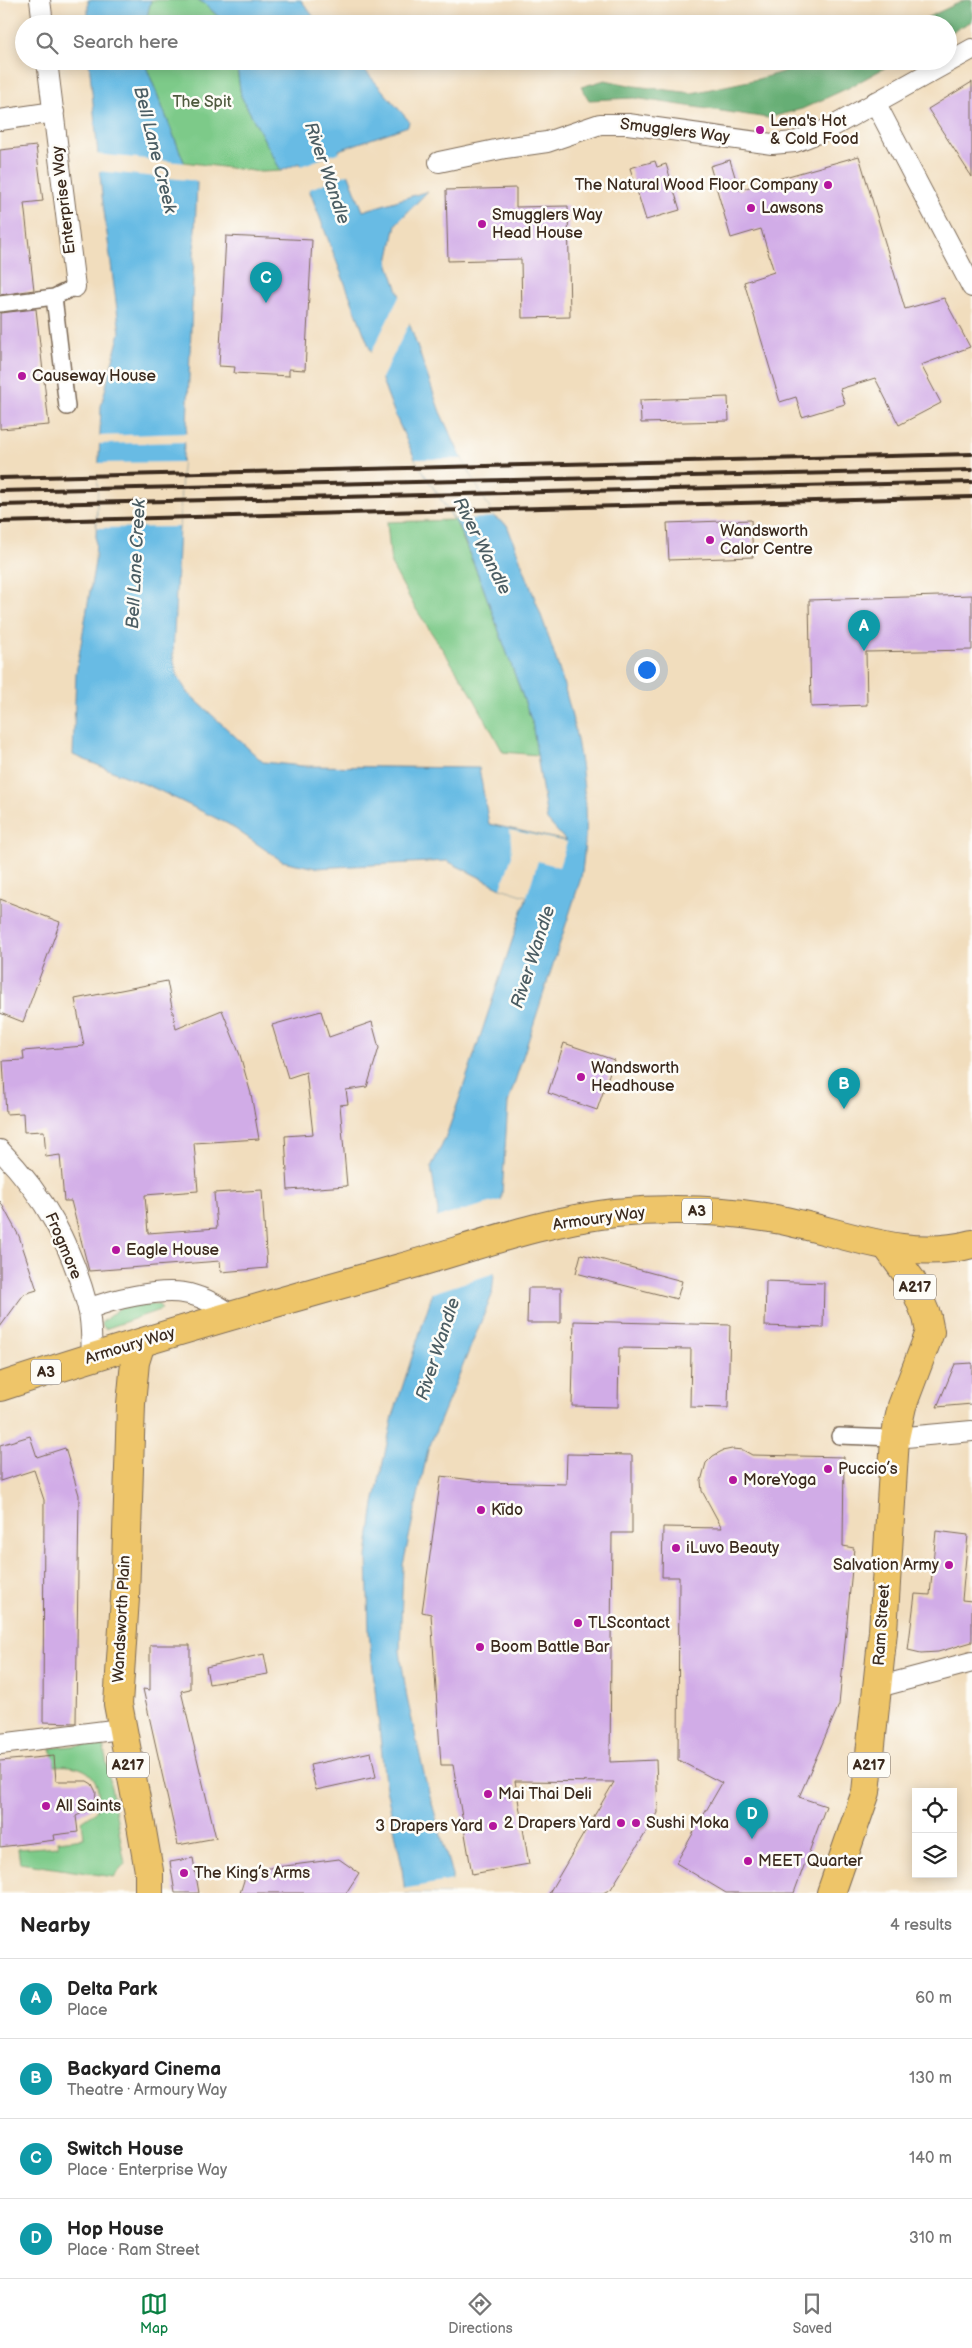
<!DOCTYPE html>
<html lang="en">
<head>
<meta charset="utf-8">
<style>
	body { margin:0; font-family:"Balsamiq Sans",sans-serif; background:#f2f2f2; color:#222 }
	.controls { position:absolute; right:15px; bottom:15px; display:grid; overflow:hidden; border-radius:0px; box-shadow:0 2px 12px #0003 }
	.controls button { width:45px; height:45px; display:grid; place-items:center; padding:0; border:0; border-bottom:1px solid #e0e0e0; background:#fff; color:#222; font:25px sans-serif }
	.you { position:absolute; left:646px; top:669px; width:18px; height:18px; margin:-12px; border:4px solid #fff; border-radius:50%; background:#1a73e8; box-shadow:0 0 0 8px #1a73e833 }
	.badge { display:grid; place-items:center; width:32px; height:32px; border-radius:50%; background:#0b8043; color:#fff; font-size:16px; font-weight:700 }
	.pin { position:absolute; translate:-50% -41px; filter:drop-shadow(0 1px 2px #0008) }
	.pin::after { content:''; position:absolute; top:26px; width:18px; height:15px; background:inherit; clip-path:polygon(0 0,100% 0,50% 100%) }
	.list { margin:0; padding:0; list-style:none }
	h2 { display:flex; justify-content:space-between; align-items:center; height:65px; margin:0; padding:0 20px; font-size:21px }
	h2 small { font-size:16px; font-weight:400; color:#767676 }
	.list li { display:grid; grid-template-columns:32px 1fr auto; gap:15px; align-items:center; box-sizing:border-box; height:80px; padding:0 20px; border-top:1px solid #e0e0e0 }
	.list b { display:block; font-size:19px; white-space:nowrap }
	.list p { margin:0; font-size:16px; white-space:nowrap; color:#767676 }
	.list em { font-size:16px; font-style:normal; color:#767676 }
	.icon { flex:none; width:28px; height:28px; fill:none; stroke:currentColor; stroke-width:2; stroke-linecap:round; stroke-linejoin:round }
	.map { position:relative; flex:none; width:972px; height:1893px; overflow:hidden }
	.search { position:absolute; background:#fff; box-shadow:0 2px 12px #0003; left:15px; right:15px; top:15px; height:55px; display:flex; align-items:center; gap:12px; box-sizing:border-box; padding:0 18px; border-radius:28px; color:#767676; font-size:19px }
	.sheet { height:385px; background:#fff }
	nav { display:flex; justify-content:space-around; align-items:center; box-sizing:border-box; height:70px; border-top:1px solid #e0e0e0; background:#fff; font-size:14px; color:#767676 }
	nav a { display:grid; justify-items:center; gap:2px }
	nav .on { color:#0b8043 }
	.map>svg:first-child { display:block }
	.green { fill:#7dca89; stroke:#5c7a54 }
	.forest { fill:#66ae75; stroke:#506c4a }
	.water { fill:#68bbe4; stroke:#527281 }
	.pier { fill:#f1ddbd }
	.building { fill:#d1ace7 }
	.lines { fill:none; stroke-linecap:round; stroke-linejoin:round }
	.pedestrian-casing { stroke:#7b6956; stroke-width:18 }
	.minor-casing { stroke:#7b6956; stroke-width:22 }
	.primary-casing { stroke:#7b6956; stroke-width:30 }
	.trunk-casing { stroke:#7b6956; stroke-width:30 }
	.pedestrian { stroke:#fff; stroke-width:15 }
	.minor { stroke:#fff; stroke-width:20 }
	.primary { stroke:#eec569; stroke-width:28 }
	.trunk { stroke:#eec569; stroke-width:28 }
	.rail { stroke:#3b2a1e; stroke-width:4 }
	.poi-dot { fill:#b5179e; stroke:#fdfcf7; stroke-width:2 }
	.labels { text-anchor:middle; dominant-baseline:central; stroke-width:5; stroke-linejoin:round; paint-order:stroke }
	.shield { fill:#fdfcf7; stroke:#75695f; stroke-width:1 }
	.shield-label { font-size:15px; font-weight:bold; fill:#3b2a1e }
	.park-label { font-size:16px; fill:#4f5a3e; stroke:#fdfcf7 }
	.poi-label { font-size:16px; fill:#3b2a1e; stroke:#fdfcf7; text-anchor:start }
	.street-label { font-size:16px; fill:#3b2a1e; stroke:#fdfcf7 }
	.water-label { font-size:18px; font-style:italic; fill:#4b5d63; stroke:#fdfcf7 }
</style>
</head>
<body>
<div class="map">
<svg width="972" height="1893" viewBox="0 0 972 1893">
	<rect width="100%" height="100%" fill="#fdfcf7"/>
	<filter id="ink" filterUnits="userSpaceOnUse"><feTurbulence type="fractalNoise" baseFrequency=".02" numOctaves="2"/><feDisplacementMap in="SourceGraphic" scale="10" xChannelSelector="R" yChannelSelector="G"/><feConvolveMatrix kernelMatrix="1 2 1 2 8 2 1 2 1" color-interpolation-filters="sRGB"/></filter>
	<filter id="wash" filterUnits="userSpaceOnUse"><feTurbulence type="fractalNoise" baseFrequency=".0096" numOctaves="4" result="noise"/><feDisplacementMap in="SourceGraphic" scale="20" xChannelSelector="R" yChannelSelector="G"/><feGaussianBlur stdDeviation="1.12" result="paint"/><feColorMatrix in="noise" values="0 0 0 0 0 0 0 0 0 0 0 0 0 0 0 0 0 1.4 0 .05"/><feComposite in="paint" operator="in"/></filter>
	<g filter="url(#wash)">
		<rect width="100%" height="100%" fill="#f1ddbd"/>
		<path class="green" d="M151,0H198L205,4L226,24H145Z
			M144,61H236L241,96L281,171L261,172L184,162Z
			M455,520L483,587L532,722L538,755L503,752L471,693L414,606L391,564L387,522Z
			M158,1304L162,1309L105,1329L101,1323L121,1307Z
			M103,1743L125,1864L114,1877L20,1863L18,1849L59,1846L58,1841L84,1838L82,1821L96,1811C105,1778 87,1763 55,1766L51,1748Z"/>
		<path class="forest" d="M965,0H972V21L948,34V24H913Z
			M821,61H897L848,88L802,109L768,118L634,98L589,100L581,87L605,80L634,86L692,93L758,79Z"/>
		<path class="water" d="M88,0H151L145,24H88Z
			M198,0H301L319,24H226L205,4Z
			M89,61H144L184,162L197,183L187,426L182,462L173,656L177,675L187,692L263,762L302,766L479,768L489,824L566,841L547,820L532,722L483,587L460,529L415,459L396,417L299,163L281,171L241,96L236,61H357L409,121L408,126L339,150L363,211L428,191L396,224L388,262L440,412L462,459L494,517L507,525C549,636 601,757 581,878L508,1103L502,1194L492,1295L428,1450L403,1565L400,1651L407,1698L425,1778L452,1875V1893H405L401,1861L385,1783L369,1633L367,1556L374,1504L393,1416L431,1298L438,1212L431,1167L445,1139L462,1091L527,896L501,888L447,861L316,868L282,861L228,824L154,788L73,755L76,673L95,562L101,406L120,332L102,196Z"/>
		<path class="pier" d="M359,145L342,151L351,173L307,190L298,167Z
			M95,154L187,163L198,181L97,171Z
			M401,293L411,320L380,382L370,355Z
			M189,433L187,442L96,444V436Z
			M415,459H462L494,517L455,520Z
			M182,462L179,527L97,528L98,463Z
			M510,830L567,842L559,867L538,861L527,896L501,888L512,856Z
			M505,1199L498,1272L429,1294L435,1218Z
			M454,1880V1893H403L402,1889Z"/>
		<g id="blocks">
			<path class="building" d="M972,82V177L928,109Z
				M36,146L43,201L24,203L34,290L0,295V150Z
				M859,156L905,309L944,298L970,347L921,365L941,403L899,425L875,378L840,389L845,404L802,417L796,397L780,402L744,282L774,272L761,229L731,238L710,166L730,160L739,190Z
				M655,161L657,167L666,164L680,210L646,220L630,168Z
				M516,188V207L568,206L570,317L522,318L521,259L448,261L446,190Z
				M226,236L312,240L305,370L289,369V376L234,373L235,367L219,366Z
				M36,309L49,425L0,429V313Z
				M728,397L729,421L641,423L640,400Z
				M751,520L753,557L669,560L667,523Z
				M972,595V650L866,652L867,705L811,707L809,600Z
				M0,899L60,922L23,1022L0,1013Z
				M167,981L176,1029L222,1010L240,1055L251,1094L259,1139L194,1143L198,1191L145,1195L148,1233L217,1228L214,1193L262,1190L267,1268L221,1272L220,1261L89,1271L71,1201H64L60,1155L46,1157L44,1131L24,1132L23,1113L6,1114L3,1061L24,1060L23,1051L84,1046L75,999Z
				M321,1011L329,1037L372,1022L379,1048L367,1087L346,1090L348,1104L340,1105L347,1186L288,1190L285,1136L313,1134L306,1072L288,1078L272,1025Z
				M564,1043L614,1060L597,1110L548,1093Z
				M0,1201L19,1236L37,1290L24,1294L0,1327Z
				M581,1254L682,1281L677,1299L576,1273Z
				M766,1281L824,1283L823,1328L765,1326Z
				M528,1288H561V1323H527Z
				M574,1321L730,1325L728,1408L690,1407L691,1349L619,1348L618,1407L572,1406Z
				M972,1363V1404L937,1407L955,1364Z
				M30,1436L37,1457L65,1448L79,1495L76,1723L43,1722L44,1500L34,1470L0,1481V1445Z
				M732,1449L743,1450L752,1455L844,1457L843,1546L854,1548L839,1705L799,1797L826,1806L794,1893H726L676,1863L722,1783L678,1760L679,1577H662L663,1527L722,1528L702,1491L701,1481L706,1463L713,1456L722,1451Z
				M567,1454L632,1455V1533H612L610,1762L656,1760L658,1813L611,1889L603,1893H549L614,1782L515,1781L529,1864L472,1874L453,1765H441L431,1614L422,1612L441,1476L488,1482L566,1484Z
				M936,1531L968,1535L962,1600L972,1601V1642L938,1652L921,1653L908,1650L915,1594L930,1595Z
				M150,1645H190V1689L181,1691L216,1838L178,1845L143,1689L150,1690Z
				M264,1654L268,1674L209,1684L206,1667Z
				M371,1752L376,1777L316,1790L310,1765Z
				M54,1756L56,1781H87L92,1784L96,1792L95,1803L89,1810L76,1816L78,1832L54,1835L55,1840L0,1847V1761Z
				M193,1858L199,1893H175L170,1862Z
				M339,1859L359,1873L346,1893H240L247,1871Z"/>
		</g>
	</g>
	<g filter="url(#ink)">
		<use href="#blocks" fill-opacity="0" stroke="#7b6956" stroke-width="1"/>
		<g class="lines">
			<g class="pedestrian-casing">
				<path id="pedestrian" d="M54,297L67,407
					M0,304L54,297L75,287
					M839,1436L895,1438"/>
			</g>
			<g class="minor-casing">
				<path id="minor" d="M40,0L43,24
					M47,61L75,287
					M875,102L972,287
					M0,120L54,112
					M439,162L505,148L547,142L600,124H628L772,144L795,142L828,129L972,49
					M0,1150C46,1197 71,1245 88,1308C92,1323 91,1341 92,1357
					M88,1309C113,1299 157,1289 184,1293C202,1296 218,1305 233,1316
					M895,1438L972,1431
					M878,1687L972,1662
					M0,1744L121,1729"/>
			</g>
			<g class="primary-casing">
				<path id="primary" d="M141,1343L135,1362L131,1404L125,1598L118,1704L141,1825L149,1871V1893
					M831,1893L866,1792L883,1631L895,1438L902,1406L930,1332L927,1317L912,1281L888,1248"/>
			</g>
			<g class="trunk-casing">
				<path id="trunk" d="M0,1387C132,1343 266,1305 400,1268C471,1248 542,1221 615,1213C666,1208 719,1209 770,1218C838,1229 903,1263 972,1244"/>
			</g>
			<use href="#pedestrian" class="pedestrian"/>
			<use href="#minor" class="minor"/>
			<use href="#primary" class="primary"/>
			<use href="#trunk" class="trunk"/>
			<path class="rail" d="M0,478L972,454
				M0,491L972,470
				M0,505L972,482
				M0,522L972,497"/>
		</g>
	</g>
	<g class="poi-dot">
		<circle cx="760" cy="130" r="5"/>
		<circle cx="828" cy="185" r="5"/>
		<circle cx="751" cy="208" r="5"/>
		<circle cx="482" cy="224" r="5"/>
		<circle cx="22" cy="376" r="5"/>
		<circle cx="710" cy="540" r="5"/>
		<circle cx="581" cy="1077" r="5"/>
		<circle cx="116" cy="1250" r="5"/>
		<circle cx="828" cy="1469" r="5"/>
		<circle cx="733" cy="1480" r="5"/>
		<circle cx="481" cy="1510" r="5"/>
		<circle cx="676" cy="1548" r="5"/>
		<circle cx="949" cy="1565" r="5"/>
		<circle cx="578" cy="1623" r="5"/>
		<circle cx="480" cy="1647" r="5"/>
		<circle cx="488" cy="1794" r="5"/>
		<circle cx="46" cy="1806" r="5"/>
		<circle cx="621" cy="1823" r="5"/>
		<circle cx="636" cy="1823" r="5"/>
		<circle cx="493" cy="1826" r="5"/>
		<circle cx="748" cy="1861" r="5"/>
		<circle cx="184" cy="1873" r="5"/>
	</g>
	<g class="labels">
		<g class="shield">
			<rect x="682" y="1198.5" width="30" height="25" rx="4"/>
			<rect x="894" y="1274.5" width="42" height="25" rx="4"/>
			<rect x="31" y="1359.5" width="30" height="25" rx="4"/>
			<rect x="107" y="1752.5" width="42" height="25" rx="4"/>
			<rect x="848" y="1752.5" width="42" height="25" rx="4"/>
		</g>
		<g class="shield-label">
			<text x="697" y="1211">A3</text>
			<text x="915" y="1287">A217</text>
			<text x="46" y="1372">A3</text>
			<text x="128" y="1765">A217</text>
			<text x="869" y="1765">A217</text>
		</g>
		<g class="park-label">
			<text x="202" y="102">The Spit</text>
		</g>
		<g class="poi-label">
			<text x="770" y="121">Lena's Hot<tspan x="770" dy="18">&amp; Cold Food</tspan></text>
			<text x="818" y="185" text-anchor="end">The Natural Wood Floor Company</text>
			<text x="761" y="208">Lawsons</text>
			<text x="492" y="215">Smugglers Way<tspan x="492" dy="18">Head House</tspan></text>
			<text x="32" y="376">Causeway House</text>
			<text x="720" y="531">Wandsworth<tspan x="720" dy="18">Calor Centre</tspan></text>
			<text x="591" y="1068">Wandsworth<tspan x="591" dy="18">Headhouse</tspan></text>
			<text x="126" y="1250">Eagle House</text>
			<text x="838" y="1469">Puccio’s</text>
			<text x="743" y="1480">MoreYoga</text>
			<text x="491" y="1510">Kïdo</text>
			<text x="686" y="1548">iLuvo Beauty</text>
			<text x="939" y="1565" text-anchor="end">Salvation Army</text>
			<text x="588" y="1623">TLScontact</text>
			<text x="490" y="1647">Boom Battle Bar</text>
			<text x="498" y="1794">Mai Thai Deli</text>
			<text x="56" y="1806">All Saints</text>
			<text x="611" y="1823" text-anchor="end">2 Drapers Yard</text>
			<text x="646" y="1823">Sushi Moka</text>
			<text x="483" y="1826" text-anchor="end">3 Drapers Yard</text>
			<text x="758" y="1861">MEET Quarter</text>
			<text x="194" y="1873">The King’s Arms</text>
		</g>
		<g class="street-label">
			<text transform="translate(675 131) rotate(7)">Smugglers Way</text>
			<text transform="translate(64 200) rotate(-97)">Enterprise Way</text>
			<text transform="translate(599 1219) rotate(-8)">Armoury Way</text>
			<text transform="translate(63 1246) rotate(67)">Frogmore</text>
			<text transform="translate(130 1346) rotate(-17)">Armoury Way</text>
			<text transform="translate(122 1619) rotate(-87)">Wandsworth Plain</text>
			<text transform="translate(882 1625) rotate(-86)">Ram Street</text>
		</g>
		<g class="water-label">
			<text transform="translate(155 150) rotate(76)">Bell Lane Creek</text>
			<text transform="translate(327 173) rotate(71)">River Wandle</text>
			<text transform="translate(482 546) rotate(63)">River Wandle</text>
			<text transform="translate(136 564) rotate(-87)">Bell Lane Creek</text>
			<text transform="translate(533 957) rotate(-72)">River Wandle</text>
			<text transform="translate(438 1349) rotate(-72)">River Wandle</text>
		</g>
	</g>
</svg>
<div class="controls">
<button><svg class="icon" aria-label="locate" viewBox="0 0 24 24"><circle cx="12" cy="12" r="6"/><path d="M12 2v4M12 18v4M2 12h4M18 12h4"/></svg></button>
<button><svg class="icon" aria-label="layers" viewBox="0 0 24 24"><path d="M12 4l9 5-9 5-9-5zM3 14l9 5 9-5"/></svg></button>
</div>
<div class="you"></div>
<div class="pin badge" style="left:864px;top:651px;background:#0f9aa8">A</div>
<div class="pin badge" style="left:844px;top:1109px;background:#0f9aa8">B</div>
<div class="pin badge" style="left:266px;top:303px;background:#0f9aa8">C</div>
<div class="pin badge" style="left:752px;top:1839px;background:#0f9aa8">D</div>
<div class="search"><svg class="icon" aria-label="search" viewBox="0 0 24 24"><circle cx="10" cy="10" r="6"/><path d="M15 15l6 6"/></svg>Search here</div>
</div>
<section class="sheet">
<h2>Nearby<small>4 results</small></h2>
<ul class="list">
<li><span class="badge" style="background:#0f9aa8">A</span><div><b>Delta Park</b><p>Place</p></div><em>60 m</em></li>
<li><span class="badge" style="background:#0f9aa8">B</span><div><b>Backyard Cinema</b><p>Theatre · Armoury Way</p></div><em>130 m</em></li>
<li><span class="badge" style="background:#0f9aa8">C</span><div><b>Switch House</b><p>Place · Enterprise Way</p></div><em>140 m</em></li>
<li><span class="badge" style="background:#0f9aa8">D</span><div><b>Hop House</b><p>Place · Ram Street</p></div><em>310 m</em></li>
</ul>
</section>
<nav>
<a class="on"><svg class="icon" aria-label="map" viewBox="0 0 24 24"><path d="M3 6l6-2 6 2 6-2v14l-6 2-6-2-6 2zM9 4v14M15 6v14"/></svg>Map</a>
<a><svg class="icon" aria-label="directions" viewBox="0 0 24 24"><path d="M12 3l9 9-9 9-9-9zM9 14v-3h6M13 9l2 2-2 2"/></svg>Directions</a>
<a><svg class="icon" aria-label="saved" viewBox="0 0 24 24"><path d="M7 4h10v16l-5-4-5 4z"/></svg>Saved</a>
</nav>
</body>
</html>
